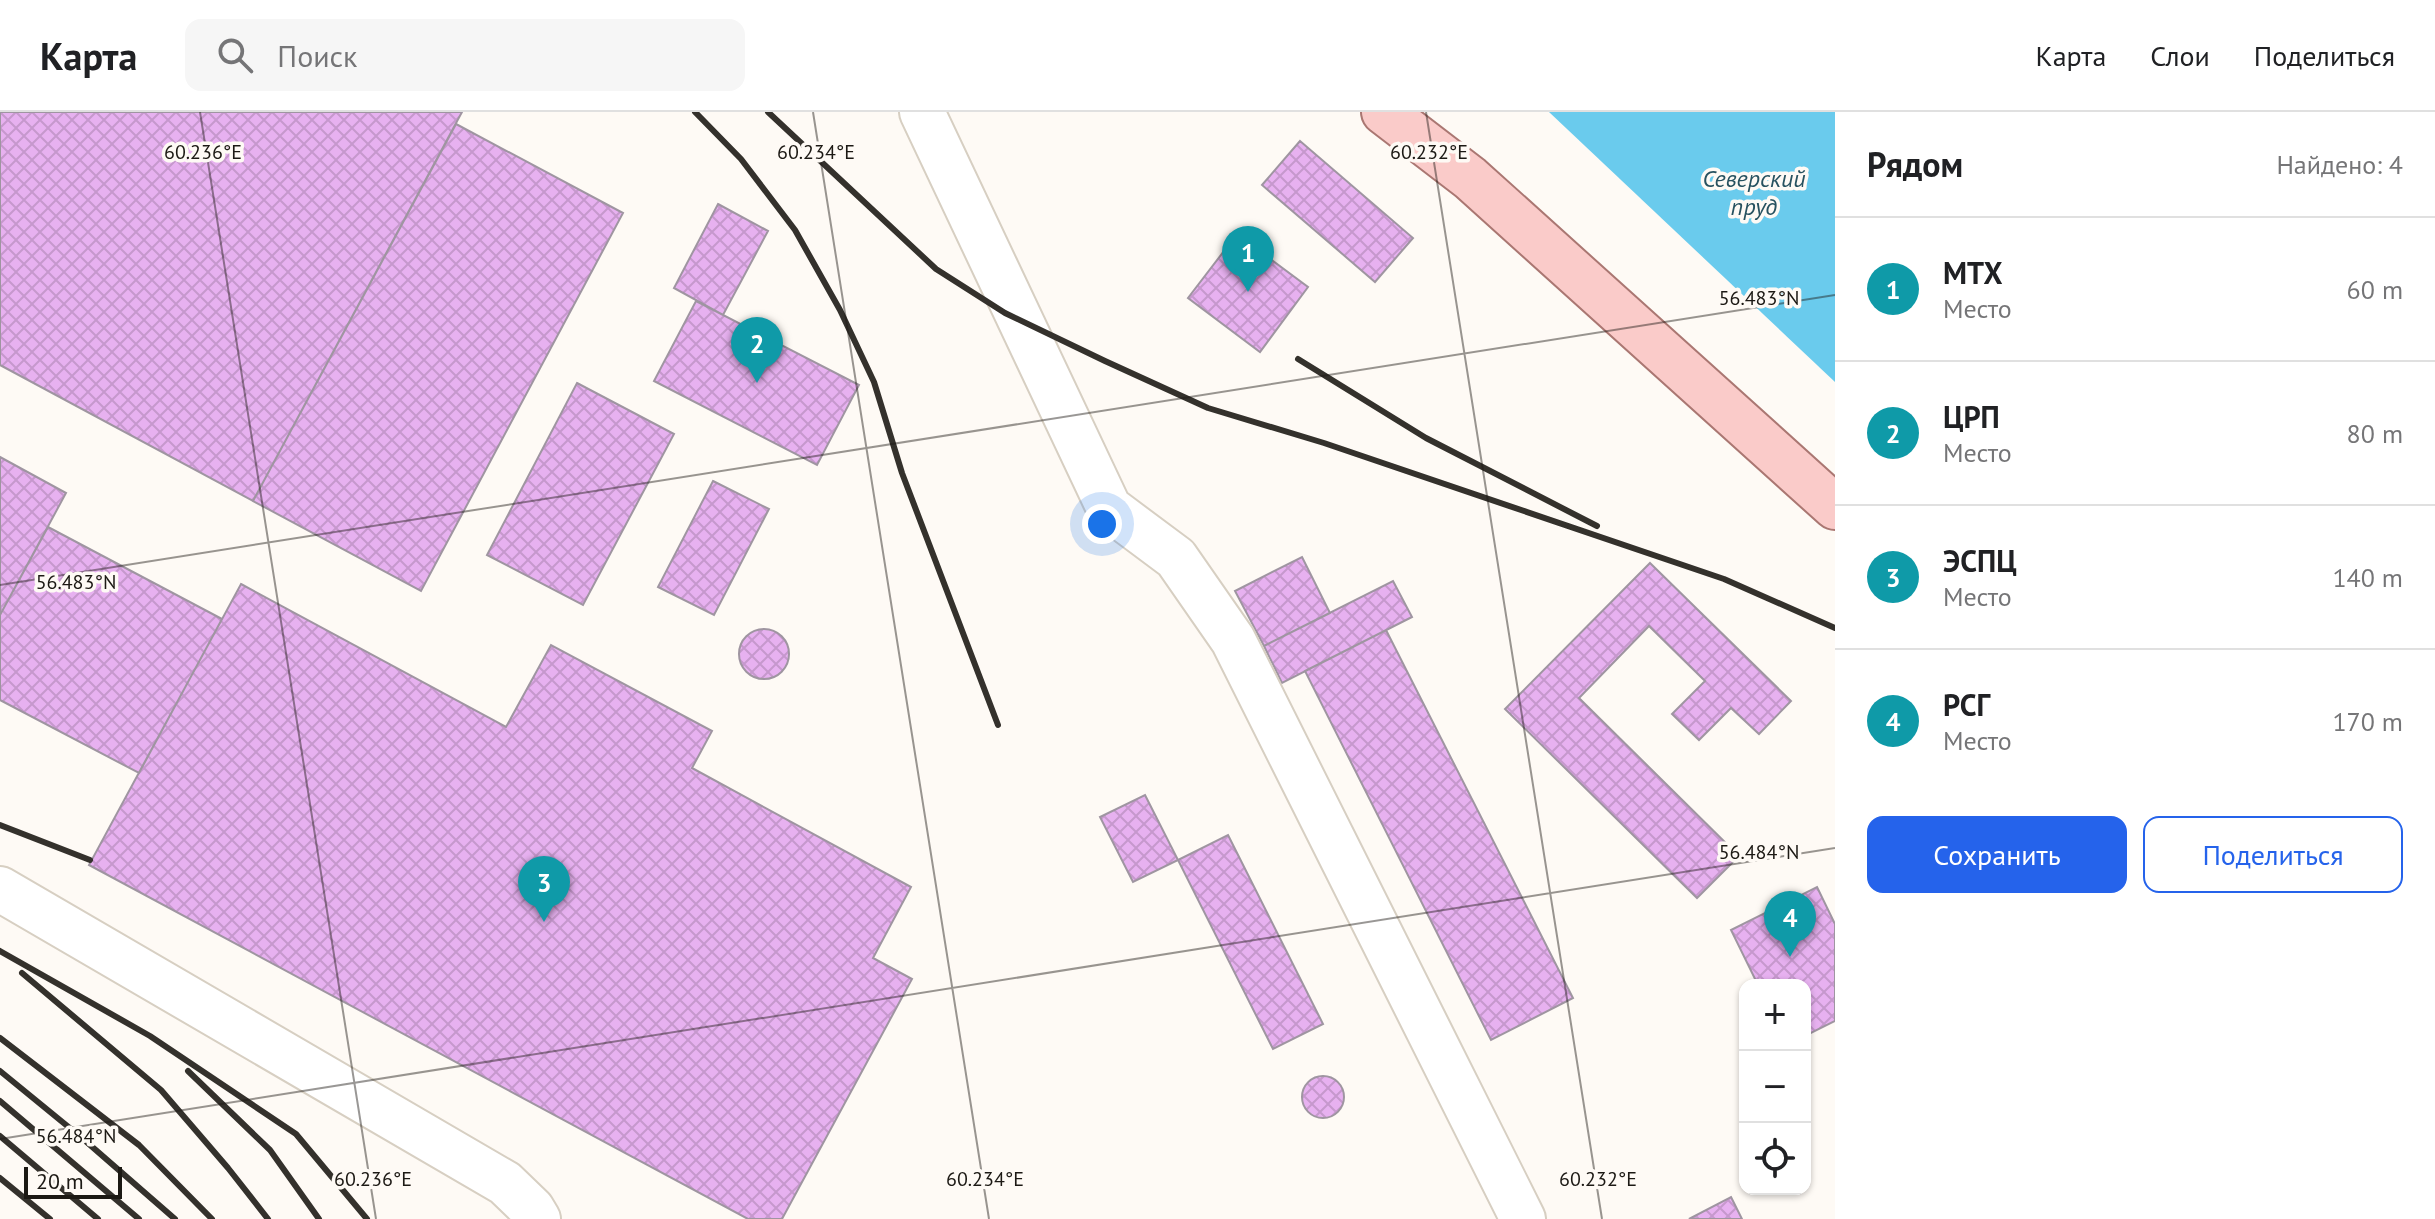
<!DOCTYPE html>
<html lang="ru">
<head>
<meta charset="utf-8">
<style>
	body { margin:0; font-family:"PT Sans",sans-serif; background:#f6f6f6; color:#202124 }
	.controls { position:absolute; right:24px; bottom:24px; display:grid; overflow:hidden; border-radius:16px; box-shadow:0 2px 6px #0004 }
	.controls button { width:72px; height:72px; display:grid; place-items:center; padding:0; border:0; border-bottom:2px solid #e0e0e0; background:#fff; color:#202124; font:40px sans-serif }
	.scale { position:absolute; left:24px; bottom:20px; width:98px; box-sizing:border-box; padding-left:8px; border:4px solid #1c1914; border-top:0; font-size:22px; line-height:28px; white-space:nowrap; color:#1c1914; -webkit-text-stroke:6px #fefaf5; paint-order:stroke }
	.you { position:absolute; left:1102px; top:412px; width:28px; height:28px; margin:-20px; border:6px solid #fff; border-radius:50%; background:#1a73e8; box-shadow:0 0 0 12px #1a73e833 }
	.badge { display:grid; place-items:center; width:52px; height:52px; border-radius:50%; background:#2563eb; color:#fff; font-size:26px; font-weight:700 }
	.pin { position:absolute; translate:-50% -66px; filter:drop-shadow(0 2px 4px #0008) }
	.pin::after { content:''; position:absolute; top:42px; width:28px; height:24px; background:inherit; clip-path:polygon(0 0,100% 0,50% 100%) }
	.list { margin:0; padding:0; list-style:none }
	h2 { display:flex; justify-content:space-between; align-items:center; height:104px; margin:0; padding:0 32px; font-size:34px }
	h2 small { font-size:26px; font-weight:400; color:#757577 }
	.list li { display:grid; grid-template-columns:52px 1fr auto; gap:24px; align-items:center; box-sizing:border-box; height:144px; padding:0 32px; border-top:2px solid #e0e0e0 }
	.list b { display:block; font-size:30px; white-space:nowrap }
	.list p { margin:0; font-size:26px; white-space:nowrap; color:#757577 }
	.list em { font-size:26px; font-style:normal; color:#757577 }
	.actions { display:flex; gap:16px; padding:24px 32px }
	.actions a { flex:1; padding:18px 0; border:2px solid #2563eb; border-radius:16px; text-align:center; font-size:28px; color:#2563eb }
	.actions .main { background:#2563eb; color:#fff }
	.icon { flex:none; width:44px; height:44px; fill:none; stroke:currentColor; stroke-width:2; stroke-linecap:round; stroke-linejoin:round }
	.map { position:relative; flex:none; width:1835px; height:1107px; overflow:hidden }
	header { display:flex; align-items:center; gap:48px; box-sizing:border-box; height:112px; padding:0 40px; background:#fff; border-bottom:2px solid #e0e0e0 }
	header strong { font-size:38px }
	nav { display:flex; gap:44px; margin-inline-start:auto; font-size:28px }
	.search { width:560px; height:72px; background:#f6f6f6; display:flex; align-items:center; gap:20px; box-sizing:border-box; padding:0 28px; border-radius:16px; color:#757577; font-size:30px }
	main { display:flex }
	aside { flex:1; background:#fff }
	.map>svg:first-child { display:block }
	.water { fill:#6acbed }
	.building { fill:url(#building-cross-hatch); stroke:#9f95a1; stroke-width:2 }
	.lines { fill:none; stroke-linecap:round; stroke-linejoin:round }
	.minor-casing { stroke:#d7cfc2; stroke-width:48 }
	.major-casing { stroke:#aa7772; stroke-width:48 }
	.minor { stroke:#fff; stroke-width:44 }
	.major { stroke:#facbc9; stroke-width:44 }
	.rail { stroke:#34312c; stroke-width:6 }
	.ticks { fill:none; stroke:#1c1914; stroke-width:2; stroke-opacity:0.45 }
	.labels { text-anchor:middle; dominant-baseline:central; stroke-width:7; stroke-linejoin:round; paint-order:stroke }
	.water-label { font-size:24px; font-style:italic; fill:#275260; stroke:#fefaf5 }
	.ticks-label { font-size:20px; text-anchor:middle; fill:#1c1914; stroke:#fefaf5; stroke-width:7; stroke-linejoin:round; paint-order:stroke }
</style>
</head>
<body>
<header>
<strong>Карта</strong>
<div class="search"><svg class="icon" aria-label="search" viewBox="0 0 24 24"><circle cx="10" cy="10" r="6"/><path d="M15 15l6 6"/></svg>Поиск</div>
<nav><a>Карта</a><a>Слои</a><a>Поделиться</a></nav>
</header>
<main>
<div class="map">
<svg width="1835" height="1107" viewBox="0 0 1835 1107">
	<defs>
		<pattern id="building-cross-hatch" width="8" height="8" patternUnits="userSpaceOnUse" patternTransform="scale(2)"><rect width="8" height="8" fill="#e7b1f0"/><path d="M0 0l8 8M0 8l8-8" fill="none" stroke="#c698cd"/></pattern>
	</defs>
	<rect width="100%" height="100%" fill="#fefaf5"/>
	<path class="water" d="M1549,0H1835V270Z"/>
	<path class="building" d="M0,0H462L253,389L0,253Z
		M456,12L623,101L421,479L253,389Z
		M1300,29L1413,126L1375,170L1262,73Z
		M718,92L768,119L723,203L674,176Z
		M1237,122L1308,175L1260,240L1188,186Z
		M696,189L859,273L817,353L654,269Z
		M577,271L674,322L583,493L487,443Z
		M0,345L66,381L0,503Z
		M713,369L769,397L714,503L658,475Z
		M48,415L222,507L139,661L0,588V503Z
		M1302,445L1330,501L1264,534L1235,479Z
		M1650,451L1791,589L1759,622L1731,596L1699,628L1672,602L1705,569L1649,514L1579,586L1739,744L1697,786L1505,597Z
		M1393,469L1412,505L1282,571L1264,534Z
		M241,472L506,615L551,533L712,619L692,656L911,775L873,846L912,867L782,1107H748L89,753Z
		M739 542a25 25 0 1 1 50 0a25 25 0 1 1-50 0Z
		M1386,518L1573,886L1491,928L1305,559Z
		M1145,683L1178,748L1133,770L1100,705Z
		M1228,723L1323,912L1273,937L1178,748Z
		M1817,775L1835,812V909L1805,924V873H1758L1731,818Z
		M1302 985a21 21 0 1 1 42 0a21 21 0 1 1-42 0Z
		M1731,1085L1742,1107H1689Z"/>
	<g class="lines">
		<g class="minor-casing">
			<path id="minor" d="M922,0L1109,396L1176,446L1233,528L1523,1107
				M0,777L505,1071L532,1097L538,1107"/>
		</g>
		<g class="major-casing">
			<path id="major" d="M1384,0L1470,66L1835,395"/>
		</g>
		<use href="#minor" class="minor"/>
		<use href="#major" class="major"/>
		<path class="rail" d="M695,0L741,47L795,118L840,198L874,270L902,361L998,613
			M768,0L936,157L1005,201L1105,249L1208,296L1324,331L1724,467L1835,516
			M1298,247L1426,326L1597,414
			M0,713L90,748
			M0,839L150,924L296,1022L367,1107
			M22,861L161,978L228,1056L268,1107
			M0,926L139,1033L212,1107
			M0,959L82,1026L175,1107
			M188,959L270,1038L319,1107
			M0,989L139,1107
			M0,1024L98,1107
			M0,1066L50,1107"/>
	</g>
	<path class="ticks" d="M200,0L376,1107M813,0L989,1107M1426,0L1602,1107M0,473L1835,183M0,1027L1835,736"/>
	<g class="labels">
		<g class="water-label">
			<text x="1754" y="66">Северский<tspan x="1754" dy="28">пруд</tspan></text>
		</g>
	</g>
	<g class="ticks-label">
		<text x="203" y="47">60.236°E</text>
		<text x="816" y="47">60.234°E</text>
		<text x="1429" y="47">60.232°E</text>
		<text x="1759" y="193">56.483°N</text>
		<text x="76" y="477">56.483°N</text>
		<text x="1759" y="747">56.484°N</text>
		<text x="76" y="1031">56.484°N</text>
		<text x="373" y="1074">60.236°E</text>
		<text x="985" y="1074">60.234°E</text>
		<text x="1598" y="1074">60.232°E</text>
	</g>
</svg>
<div class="controls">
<button>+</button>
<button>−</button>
<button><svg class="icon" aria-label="locate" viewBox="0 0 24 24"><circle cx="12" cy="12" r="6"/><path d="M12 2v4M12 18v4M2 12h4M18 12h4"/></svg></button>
</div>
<div class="scale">20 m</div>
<div class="you"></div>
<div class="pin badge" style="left:1248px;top:180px;background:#0f9aa8">1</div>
<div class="pin badge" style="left:757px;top:271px;background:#0f9aa8">2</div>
<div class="pin badge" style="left:544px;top:810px;background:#0f9aa8">3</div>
<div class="pin badge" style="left:1790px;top:845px;background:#0f9aa8">4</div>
</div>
<aside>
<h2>Рядом<small>Найдено: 4</small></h2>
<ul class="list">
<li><span class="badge" style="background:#0f9aa8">1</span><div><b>МТХ</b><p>Место</p></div><em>60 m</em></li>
<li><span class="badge" style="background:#0f9aa8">2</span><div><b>ЦРП</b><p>Место</p></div><em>80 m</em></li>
<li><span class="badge" style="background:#0f9aa8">3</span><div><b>ЭСПЦ</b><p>Место</p></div><em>140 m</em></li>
<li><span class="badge" style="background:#0f9aa8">4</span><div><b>РСГ</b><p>Место</p></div><em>170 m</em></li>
</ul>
<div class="actions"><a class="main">Сохранить</a><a>Поделиться</a></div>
</aside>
</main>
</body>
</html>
